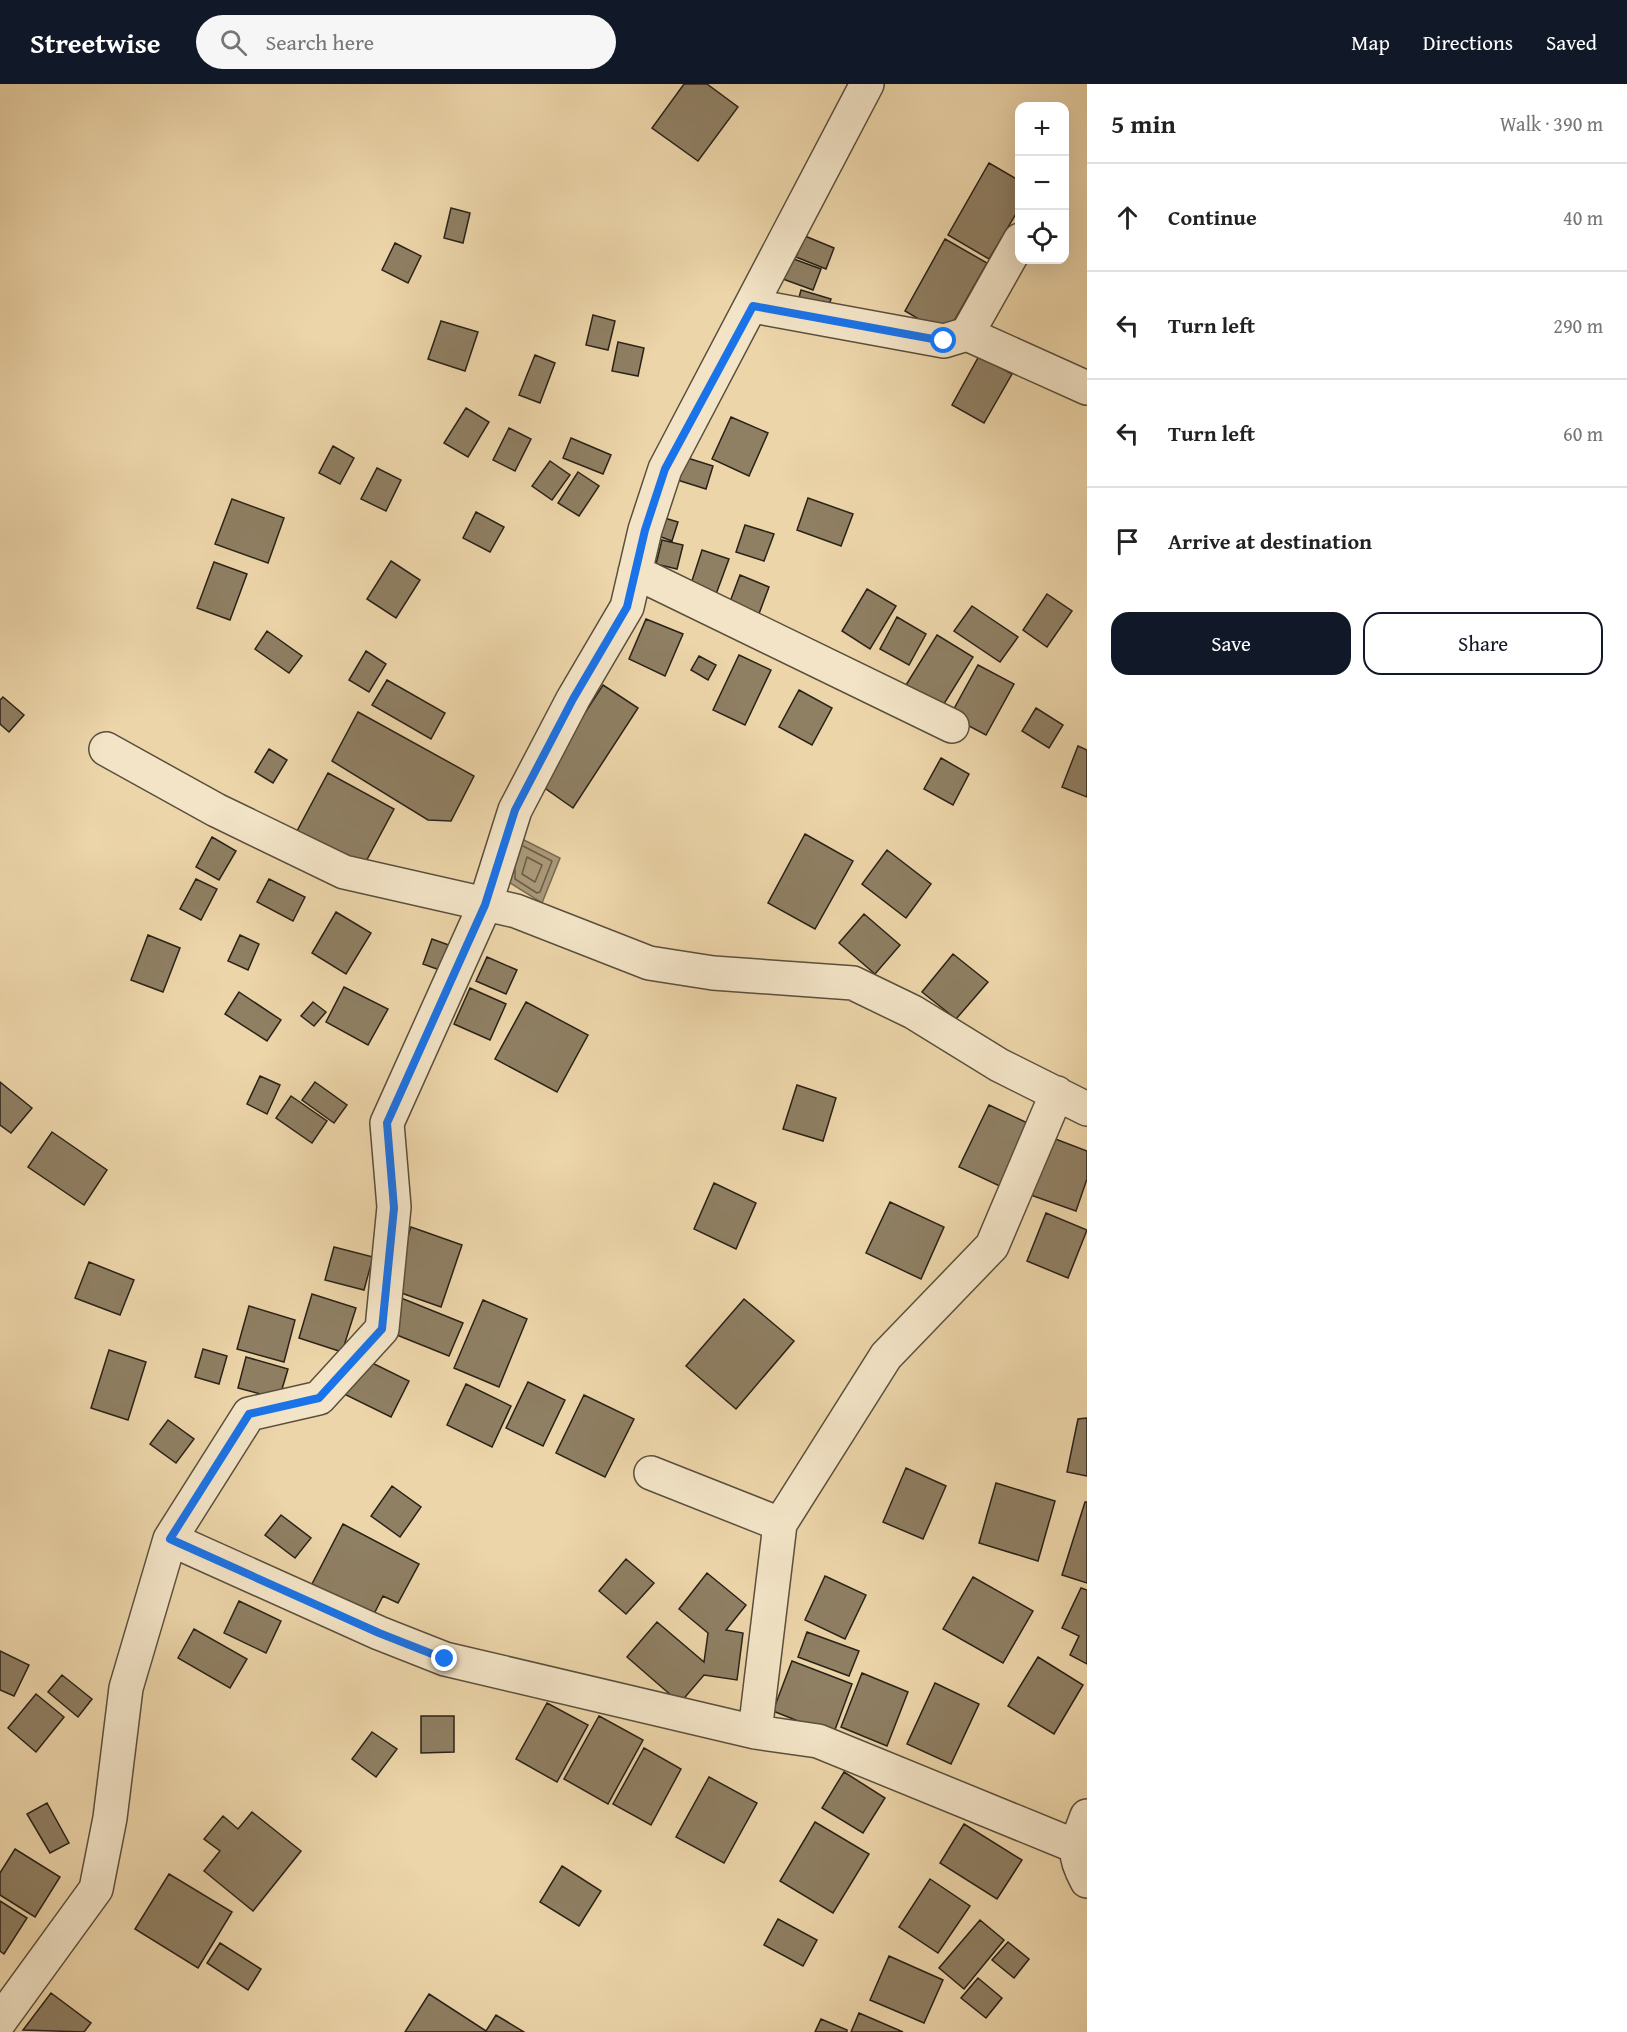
<!DOCTYPE html>
<html lang="en">
<head>
<meta charset="utf-8">
<style>
	body { margin:0; font-family:"Gentium Book Plus",serif; background:#f6f6f6; color:#222 }
	.controls { position:absolute; right:18px; top:18px; display:grid; overflow:hidden; border-radius:12px; box-shadow:0 6px 24px #0002 }
	.controls button { width:54px; height:54px; display:grid; place-items:center; padding:0; border:0; border-bottom:2px solid #e0e0e0; background:#fff; color:#222; font:30px sans-serif }
	.stop { position:absolute; width:18px; height:18px; margin:-14px; border:4px solid #1a73e8; border-radius:50%; background:#fff }
	.stop.end { background:#1a73e8; border-color:#fff; box-shadow:0 2px 6px #0008 }
	.list { margin:0; padding:0; list-style:none }
	h2 { display:flex; justify-content:space-between; align-items:center; height:78px; margin:0; padding:0 24px; font-size:26px }
	h2 small { font-size:20px; font-weight:400; color:#767676 }
	.list li { display:grid; grid-template-columns:39px 1fr auto; gap:18px; align-items:center; box-sizing:border-box; height:108px; padding:0 24px; border-top:2px solid #e0e0e0 }
	.list b { display:block; font-size:22px; white-space:nowrap }
	.list em { font-size:20px; font-style:normal; color:#767676 }
	.actions { display:flex; gap:12px; padding:18px 24px }
	.actions a { flex:1; padding:14px 0; border:2px solid #111827; border-radius:18px; text-align:center; font-size:21px; color:#111827 }
	.actions .main { background:#111827; color:#fff }
	.icon { flex:none; width:33px; height:33px; fill:none; stroke:currentColor; stroke-width:2; stroke-linecap:round; stroke-linejoin:round }
	.map { position:relative; flex:none; width:1087px; height:1948px; overflow:hidden }
	header { display:flex; align-items:center; gap:36px; box-sizing:border-box; height:84px; padding:0 30px; background:#111827; color:#fff }
	header strong { font-size:28px }
	nav { display:flex; gap:33px; margin-inline-start:auto; font-size:21px }
	.search { width:420px; height:54px; background:#f6f6f6; display:flex; align-items:center; gap:15px; box-sizing:border-box; padding:0 21px; border-radius:33px; color:#767676; font-size:22px }
	main { display:flex }
	aside { flex:1; background:#fff }
	.map>svg:first-child { display:block }
	.water { fill:#aa9878; stroke:#776952; stroke-width:1.5 }
	.lines { fill:none; stroke-linecap:round; stroke-linejoin:round }
	.shore { stroke:#6a5d48; stroke-width:1.5 }
	.building { fill:#8f7f63; stroke:#2a2218; stroke-width:1.5 }
	.minor-casing { stroke:#5a4f3c; stroke-width:36 }
	.minor { stroke:#f3e4c7; stroke-width:33 }
	.route { stroke:#1a73e8; stroke-width:8 }
</style>
</head>
<body>
<header>
<strong>Streetwise</strong>
<div class="search"><svg class="icon" aria-label="search" viewBox="0 0 24 24"><circle cx="10" cy="10" r="6"/><path d="M15 15l6 6"/></svg>Search here</div>
<nav><a>Map</a><a>Directions</a><a>Saved</a></nav>
</header>
<main>
<div class="map">
<svg width="1087" height="1948" viewBox="0 0 1087 1948">
	<rect width="100%" height="100%" fill="#ecd5a9"/>
	<filter id="stains"><feTurbulence type="fractalNoise" baseFrequency=".00333" numOctaves="4"/><feColorMatrix values="0 0 0 0 .2 0 0 0 0 .09 0 0 0 0 .02 0 0 0 .5 -.17"/></filter>
	<radialGradient id="worn" r=".72"><stop offset=".6" stop-color="#630" stop-opacity="0"/><stop offset="1" stop-color="#630" stop-opacity=".3"/></radialGradient>
	<path class="water" d="M516,752L560,774L542,819L507,797Z"/>
	<g class="lines">
		<path class="shore" d="M527,773L542,781L535,798L522,790Z
			M515,785V795L537,809L540,808L552,777L523,762"/>
	</g>
	<path class="building" d="M684,0H707L738,23L698,77L652,44Z
		M989,79L1020,97V123L989,175L948,151Z
		M451,124L470,129L463,159L444,154Z
		M805,152L834,164L826,185L796,173Z
		M945,155L987,179L946,251L905,227Z
		M395,159L421,172L408,199L382,186Z
		M791,174L821,185L813,206L783,195Z
		M801,206L831,215L826,230L797,221Z
		M593,231L615,237L608,266L586,261Z
		M441,237L478,248L465,287L428,275Z
		M618,258L644,264L638,292L612,287Z
		M535,271L555,279L540,319L519,311Z
		M979,272L1012,290L984,339L952,321Z
		M466,324L489,338L468,373L444,359Z
		M731,333L768,349L749,392L712,375Z
		M509,344L531,355L515,387L493,376Z
		M571,354L611,371L603,390L563,374Z
		M333,362L354,374L340,400L319,389Z
		M678,371L713,382L706,405L671,394Z
		M550,377L570,391L552,416L532,402Z
		M377,384L401,396L386,427L361,415Z
		M578,388L599,402L579,432L558,419Z
		M808,414L853,430L841,462L797,446Z
		M232,415L284,434L268,479L215,460Z
		M476,428L504,443L490,468L463,454Z
		M658,432L678,438L672,457L653,450Z
		M745,441L774,450L764,477L736,468Z
		M662,456L683,461L677,485L656,480Z
		M702,466L729,475L712,521L687,512Z
		M391,477L420,496L396,534L367,515Z
		M214,478L247,490L230,536L197,524Z
		M740,491L769,503L757,535L728,523Z
		M867,505L896,522L870,565L842,547Z
		M1047,510L1072,527L1047,563L1023,546Z
		M972,522L1018,553L1000,578L954,547Z
		M897,533L926,550L909,581L880,565Z
		M646,535L683,550L665,592L629,575Z
		M267,547L302,572L289,589L255,565Z
		M937,551L973,573L942,623L906,601Z
		M366,567L386,580L369,608L349,596Z
		M739,571L771,586L745,641L713,626Z
		M699,572L716,581L708,596L691,586Z
		M978,581L1014,600L986,651L950,632Z
		M387,596L445,629L431,655L372,621Z
		M603,601L638,624L573,724L539,700Z
		M799,606L832,624L812,661L779,643Z
		M3,613L24,631L9,648L0,640V616Z
		M1036,624L1063,641L1049,664L1022,647Z
		M358,628L474,692L451,737L428,736L332,677Z
		M1078,662L1087,666V713L1062,703Z
		M269,665L287,676L273,699L255,688Z
		M941,674L969,690L953,721L924,705Z
		M328,689L394,725L363,783L297,747Z
		M805,750L853,777L815,845L768,819Z
		M212,753L236,767L219,796L196,783Z
		M887,766L931,800L906,834L862,800Z
		M196,795L217,805L201,836L180,825Z
		M269,795L305,813L293,837L257,818Z
		M336,828L371,849L346,890L312,869Z
		M864,830L900,861L875,890L839,859Z
		M148,851L180,864L163,908L131,896Z
		M240,851L259,860L248,886L228,877Z
		M432,855L457,864L448,889L423,880Z
		M953,870L988,898L956,935L922,908Z
		M487,873L517,886L506,910L476,897Z
		M344,903L388,925L368,961L326,938Z
		M470,904L506,920L490,956L454,940Z
		M239,908L281,936L267,957L225,930Z
		M313,918L326,928L314,942L301,932Z
		M526,918L588,951L557,1008L495,975Z
		M260,992L280,1001L267,1030L247,1020Z
		M0,998L32,1024L11,1049L0,1041Z
		M315,998L347,1021L334,1039L302,1016Z
		M797,1001L836,1014L823,1057L783,1045Z
		M291,1012L327,1037L312,1059L276,1034Z
		M989,1021L1034,1042L1004,1104L959,1083Z
		M52,1048L107,1086L84,1121L28,1083Z
		M1045,1051L1087,1067V1095L1076,1127L1025,1109Z
		M714,1099L756,1119L736,1165L694,1145Z
		M890,1118L944,1143L921,1195L866,1169Z
		M1046,1129L1087,1146L1068,1194L1027,1177Z
		M411,1143L462,1161L441,1223L390,1205Z
		M334,1163L373,1173L364,1206L325,1196Z
		M89,1178L134,1196L120,1231L75,1214Z
		M312,1210L356,1224L342,1268L299,1254Z
		M396,1212L463,1239L449,1272L382,1245Z
		M744,1215L794,1257L736,1325L686,1282Z
		M483,1216L527,1235L499,1303L454,1284Z
		M249,1222L295,1236L284,1278L237,1265Z
		M203,1265L227,1272L219,1300L195,1293Z
		M109,1266L146,1278L128,1336L91,1324Z
		M246,1273L288,1285L279,1315L238,1304Z
		M360,1273L409,1297L391,1333L342,1309Z
		M528,1298L565,1316L543,1362L506,1344Z
		M466,1300L511,1322L492,1363L447,1341Z
		M584,1311L634,1335L605,1393L556,1369Z
		M1087,1334V1392L1067,1388L1078,1335Z
		M168,1336L194,1355L176,1379L150,1360Z
		M906,1384L946,1402L923,1455L883,1438Z
		M996,1399L1055,1417L1038,1477L979,1459Z
		M392,1402L421,1423L400,1453L371,1432Z
		M1085,1418H1087V1499L1062,1491Z
		M281,1431L311,1454L295,1474L265,1451Z
		M343,1440L419,1480L398,1519L383,1512L373,1532L312,1500Z
		M626,1475L654,1499L626,1530L599,1507Z
		M707,1489L746,1521L726,1546L743,1549L737,1596L704,1591L680,1619L627,1573L657,1538L704,1578L708,1549L679,1525Z
		M825,1492L866,1511L845,1555L805,1536Z
		M973,1493L1033,1527L1003,1579L943,1545Z
		M1081,1504L1087,1506V1580L1070,1571L1079,1552L1062,1544Z
		M239,1517L281,1537L266,1569L224,1549Z
		M194,1545L247,1575L230,1604L178,1574Z
		M807,1548L859,1567L849,1592L798,1573Z
		M0,1567L29,1581L14,1612L0,1606Z
		M1038,1573L1083,1601L1054,1650L1008,1622Z
		M792,1577L852,1600L833,1651L773,1627Z
		M862,1589L908,1608L887,1662L841,1643Z
		M62,1591L92,1615L78,1633L48,1608Z
		M935,1599L979,1620L951,1680L907,1660Z
		M36,1610L64,1633L36,1668L8,1644Z
		M547,1619L588,1641L557,1698L516,1675Z
		M421,1632H454V1668L421,1669Z
		M599,1632L643,1656L608,1720L564,1695Z
		M372,1648L397,1665L376,1693L352,1675Z
		M644,1664L681,1685L651,1741L613,1720Z
		M844,1688L885,1714L863,1749L822,1724Z
		M709,1693L757,1719L724,1779L676,1753Z
		M47,1719L69,1759L50,1769L27,1730Z
		M252,1728L301,1767L253,1827L204,1787L220,1767L204,1755L223,1732L238,1745Z
		M815,1738L869,1770L833,1829L780,1797Z
		M964,1740L1022,1776L997,1815L940,1779Z
		M15,1765L60,1793L35,1833L0,1811V1789Z
		M562,1782L601,1807L579,1842L540,1818Z
		M169,1790L232,1828L198,1884L135,1845Z
		M930,1795L970,1822L938,1869L899,1843Z
		M0,1817L27,1834L4,1870L0,1867Z
		M778,1835L817,1856L803,1882L764,1861Z
		M980,1836L1004,1856L964,1905L939,1884Z
		M1008,1858L1029,1875L1014,1894L992,1876Z
		M220,1859L261,1885L248,1906L207,1879Z
		M889,1872L943,1896L924,1939L870,1916Z
		M978,1894L1002,1914L986,1934L961,1914Z
		M51,1909L91,1939L84,1948L23,1946Z
		M429,1910L486,1947L496,1931L524,1948H405Z
		M859,1929L903,1948H851Z
		M821,1935L847,1946V1948H815Z"/>
	<g class="lines">
		<g class="minor-casing">
			<path id="minor" d="M753,222L944,257L967,250L1087,304
				M967,250L1020,156
				M635,488L952,642
				M106,665L216,726L344,788L516,827L649,879L713,889L853,899L913,928L999,981L1087,1025
				M651,1389L780,1440
				M170,1455L379,1549L445,1575L755,1648L818,1657L1075,1762
				M755,1648L780,1440L886,1272L992,1162L1057,1009
				M1087,1732C1076,1761 1071,1768 1087,1797
				M0,1937L96,1805L110,1734L126,1604L170,1455L249,1330L319,1314L382,1245L394,1123L387,1039L485,821L515,726L573,615L627,523L645,446L665,385L867,0"/>
		</g>
		<use href="#minor" class="minor"/>
	</g>
	<g class="lines">
		<path class="route" d="M445,1575L379,1549L170,1455L249,1330L319,1314L382,1245L394,1124L387,1039L485,821L515,726L573,615L627,523L645,446L665,385L753,222L944,257"/>
	</g>
	<rect width="100%" height="100%" filter="url(#stains)"/>
	<rect width="100%" height="100%" fill="url(#worn)"/>
</svg>
<div class="controls">
<button>+</button>
<button>−</button>
<button><svg class="icon" aria-label="locate" viewBox="0 0 24 24"><circle cx="12" cy="12" r="6"/><path d="M12 2v4M12 18v4M2 12h4M18 12h4"/></svg></button>
</div>
<div class="stop" style="left:944px;top:257px"></div>
<div class="stop end" style="left:445px;top:1575px"></div>
</div>
<aside>
<h2>5 min<small>Walk · 390 m</small></h2>
<ul class="list">
<li><svg class="icon" aria-label="ahead" viewBox="0 0 24 24"><path d="M12 20V5M6 11l6-6 6 6"/></svg><div><b>Continue</b></div><em>40 m</em></li>
<li><svg class="icon" aria-label="left" viewBox="0 0 24 24"><path d="M17 20v-9H6M10 6l-5 5 5 5"/></svg><div><b>Turn left</b></div><em>290 m</em></li>
<li><svg class="icon" aria-label="left" viewBox="0 0 24 24"><path d="M17 20v-9H6M10 6l-5 5 5 5"/></svg><div><b>Turn left</b></div><em>60 m</em></li>
<li><svg class="icon" aria-label="arrive" viewBox="0 0 24 24"><path d="M6 21V4h12l-3 4 3 4H6"/></svg><div><b>Arrive at destination</b></div></li>
</ul>
<div class="actions"><a class="main">Save</a><a>Share</a></div>
</aside>
</main>
</body>
</html>
